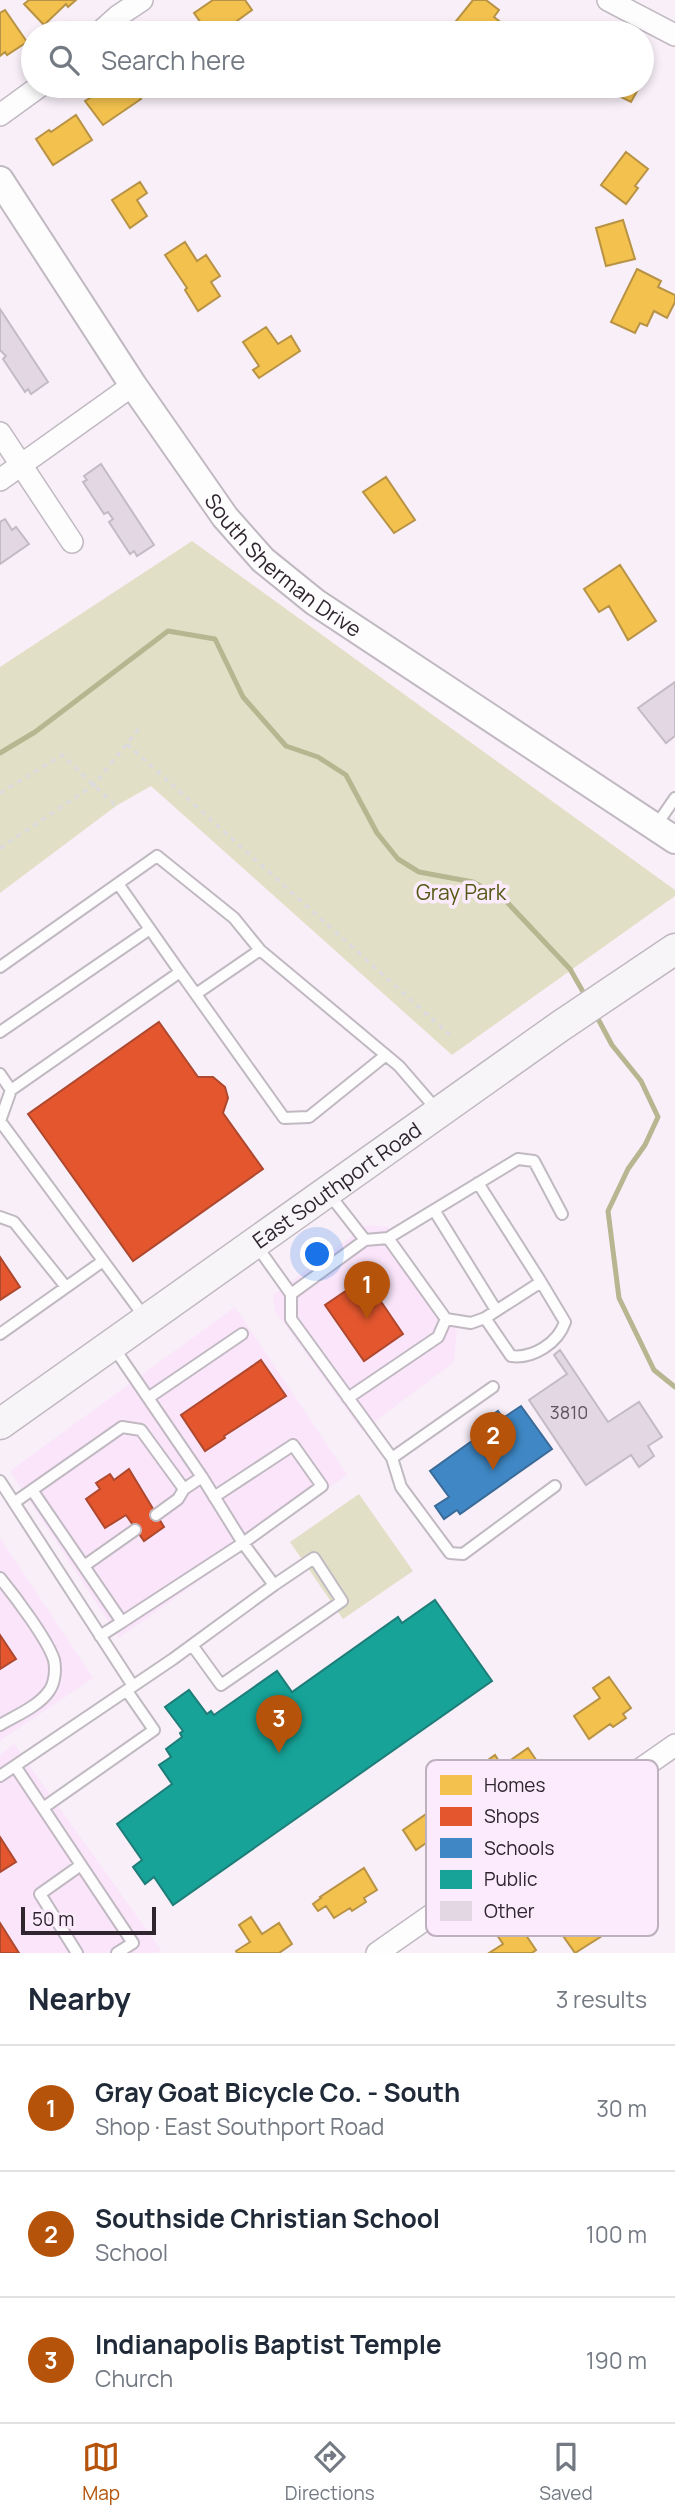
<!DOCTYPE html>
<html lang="en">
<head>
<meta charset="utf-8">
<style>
	body { margin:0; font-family:Manrope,sans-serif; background:#f6f6f7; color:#1f2937 }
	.scale { position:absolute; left:21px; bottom:18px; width:135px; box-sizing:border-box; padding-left:7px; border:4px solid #2f252f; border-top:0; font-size:19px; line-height:24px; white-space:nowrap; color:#2f252f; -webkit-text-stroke:5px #fbebfc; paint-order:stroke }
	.you { position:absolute; left:318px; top:1255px; width:24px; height:24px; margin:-18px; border:5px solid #fff; border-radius:50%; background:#1a73e8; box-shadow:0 0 0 10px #1a73e833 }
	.badge { display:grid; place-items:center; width:46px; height:46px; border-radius:50%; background:#b45309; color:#fff; font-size:23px; font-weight:700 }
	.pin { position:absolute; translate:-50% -58px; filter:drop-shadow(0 2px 4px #0008) }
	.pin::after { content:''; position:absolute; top:37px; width:24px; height:21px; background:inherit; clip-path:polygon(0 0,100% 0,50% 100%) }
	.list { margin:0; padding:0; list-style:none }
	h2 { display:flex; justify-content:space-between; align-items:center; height:91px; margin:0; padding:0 28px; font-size:30px }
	h2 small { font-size:23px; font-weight:400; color:#747a83 }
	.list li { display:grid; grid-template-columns:46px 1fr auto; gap:21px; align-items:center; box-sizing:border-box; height:126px; padding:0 28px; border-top:2px solid #e0e1e3 }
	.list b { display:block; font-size:26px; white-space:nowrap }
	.list p { margin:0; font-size:23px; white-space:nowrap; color:#747a83 }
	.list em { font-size:23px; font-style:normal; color:#747a83 }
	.icon { flex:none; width:38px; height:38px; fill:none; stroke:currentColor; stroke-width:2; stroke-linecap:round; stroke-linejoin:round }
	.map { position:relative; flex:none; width:675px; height:1953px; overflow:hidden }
	.search { position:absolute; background:#fff; box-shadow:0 4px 10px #0003; left:21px; right:21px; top:21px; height:77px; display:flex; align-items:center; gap:18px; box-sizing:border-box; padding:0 24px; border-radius:38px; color:#747a83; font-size:26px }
	.sheet { height:469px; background:#fff }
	nav { display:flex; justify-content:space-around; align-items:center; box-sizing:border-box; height:98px; border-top:2px solid #e0e1e3; background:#fff; font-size:19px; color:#747a83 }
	nav a { display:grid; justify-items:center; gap:4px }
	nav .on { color:#b45309 }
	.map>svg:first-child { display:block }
	.built { fill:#fae5fb }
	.green { fill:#e1e0c6 }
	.homes { fill:#f2c14e; stroke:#b89245; stroke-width:2 }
	.shops { fill:#e4572e; stroke:#ae482e; stroke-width:2 }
	.schools { fill:#3f88c5; stroke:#3a6a98; stroke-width:2 }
	.public { fill:#17a398; stroke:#1e7d78; stroke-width:2 }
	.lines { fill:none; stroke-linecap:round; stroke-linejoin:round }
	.stream { stroke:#b6b690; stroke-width:5 }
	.building { fill:#e3d7e3; stroke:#c3bbc4; stroke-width:2 }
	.service-casing { stroke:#c1b9c2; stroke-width:14 }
	.minor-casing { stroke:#c1b9c2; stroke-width:24 }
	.tertiary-casing { stroke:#c1b9c2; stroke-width:30 }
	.secondary-casing { stroke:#c1b9c2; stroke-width:33 }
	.path { stroke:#dcdadc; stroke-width:3.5; stroke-dasharray:5 5; stroke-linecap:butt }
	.service { stroke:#fefdfe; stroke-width:10 }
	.minor { stroke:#fefdfe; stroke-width:21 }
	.tertiary { stroke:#fefdfe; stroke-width:26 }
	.secondary { stroke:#f8f5f8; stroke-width:30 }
	.labels { text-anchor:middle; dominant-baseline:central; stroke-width:7; stroke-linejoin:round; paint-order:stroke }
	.number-label { font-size:18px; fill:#5e535e }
	.street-label { font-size:21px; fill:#2f252f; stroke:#fbebfc }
	.park-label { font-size:21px; fill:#555916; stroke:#fbebfc }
	.key { fill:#fbebfc; stroke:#beb0be; stroke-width:2 }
	.key-label { font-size:19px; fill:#2f252f }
</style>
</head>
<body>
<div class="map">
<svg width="675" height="1953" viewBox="0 0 675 1953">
	<rect width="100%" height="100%" fill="#f8eff8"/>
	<path class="built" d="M367,1225L388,1227L457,1330L454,1362L362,1431L275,1311L273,1295Z
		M235,1307L347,1475L119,1638L10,1471Z
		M0,1538L93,1678L0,1741Z
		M14,1744L161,1950L157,1953H0V1755Z"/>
	<path class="green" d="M192,541L675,890V896L452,1055L151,786L116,806L0,893V667Z
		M359,1494L413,1571L343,1619L290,1542Z"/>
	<path class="homes" d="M29,0H76L68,7L66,4L44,25L24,4Z
		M213,0H245L252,10L230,26L235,33H208L194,13Z
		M473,0H486L499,10L494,17L515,33H461L452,26Z
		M5,10L27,42L7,55L5,52L0,56V13Z
		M110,86H132L141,99L103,125L85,101Z
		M599,86H640L631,102Z
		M76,115L92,140L53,165L36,139L49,130L51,132Z
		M626,152L648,169L635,186L638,188L626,204L601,185Z
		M140,182L147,193L137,200L147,216L130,228L112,200Z
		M623,220L635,259L606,266L596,228Z
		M185,242L197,261L206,255L220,276L211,282L220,296L198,311L185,290L187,288L165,255Z
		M637,269L661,281L658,287L675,295V302L667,318L654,311L647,326L640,323L635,333L611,322Z
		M266,327L278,344L291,336L300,351L259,378L253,370L259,366L243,342Z
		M386,477L415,520L394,533L363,492Z
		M620,565L656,621L628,640L609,606L599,612L584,589Z
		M609,1677L631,1708L623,1714L626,1718L613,1727L610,1724L589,1739L574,1716L600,1698L593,1688Z
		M528,1748L545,1773L527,1785L525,1782L493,1802L479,1782L488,1775L481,1765L495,1755L502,1766Z
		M445,1801L464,1829L444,1842L439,1834L416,1850L403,1830Z
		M622,1853L648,1891L596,1927L602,1936L575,1953L561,1933L587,1915L572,1893L589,1882L586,1878Z
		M364,1868L377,1890L364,1898L366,1902L352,1911L350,1908L334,1918L326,1906L318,1911L313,1904L321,1898L320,1897Z
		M251,1917L262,1934L279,1923L292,1944L279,1953H237L236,1951L250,1942L239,1925Z
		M517,1922L536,1950L532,1953H489L503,1944L497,1935Z"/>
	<path class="shops" d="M159,1022L198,1077H213L225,1087L228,1098L223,1113L263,1169L133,1261L28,1114Z
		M0,1257L20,1287L0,1300Z
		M365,1278L403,1334L364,1361L325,1305Z
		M261,1360L286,1396L224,1436L225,1438L205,1451L181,1415Z
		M129,1469L164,1527L144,1541L126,1515L105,1528L86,1499L100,1489L96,1483L110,1474L114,1480Z
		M0,1635L16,1659L0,1669Z
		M0,1837L16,1862L0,1872Z
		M0,1923L19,1953H0Z"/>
	<path class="schools" d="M521,1406L552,1449L460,1514L457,1510L444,1519L435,1506L449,1497L430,1471L490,1428L485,1420L498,1411L503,1418Z"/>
	<path class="public" d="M435,1600L492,1681L173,1905L154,1877L145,1884L133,1867L142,1860L117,1824L172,1784L159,1765L171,1757L166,1749L182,1737L180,1733L183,1731L165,1707L189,1690L207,1714L211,1711L214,1715L277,1671L292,1692L398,1617L402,1623Z"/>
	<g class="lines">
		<path class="stream" d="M0,753L35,732L168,631L215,639L243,697L286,746L318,757L346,775L377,833L398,859L419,872L473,882L504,899L570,969L586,997
			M596,1015L612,1045L641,1081L658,1117L645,1145L628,1169L608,1211L619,1298L654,1370L675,1387"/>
	</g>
	<path class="building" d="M0,309L48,382L31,394L28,389L25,392L3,359L6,356L0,350Z
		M101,464L154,545L137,556L134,551L130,554L109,522L113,519L108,512L104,514L83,482L87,480L84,476Z
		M5,519L12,530L16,527L29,544L0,564V522Z
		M675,682V736L666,743L638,708Z
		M560,1350L608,1422L639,1402L662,1437L648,1446L654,1456L639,1467L631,1455L586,1485L529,1400L567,1374L554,1355Z"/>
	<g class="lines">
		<g class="service-casing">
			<path id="service" d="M655,827L675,798
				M119,885L180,972
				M0,967L157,856L234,918L260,950L399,1066L437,1110
				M196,994L260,950
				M0,1032L150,929
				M0,1074L11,1090L0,1121L146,1319
				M11,1090L180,972L284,1118L309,1117L386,1055
				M478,1183L541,1282
				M329,1194L365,1240L388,1238L518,1159L534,1161L562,1214
				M434,1210L496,1310
				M0,1217L14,1222L66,1287
				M365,1240L291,1294V1319L392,1458L401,1487L450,1553L463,1554L555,1486
				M256,1245L291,1294
				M446,1319L471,1323L485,1318L541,1282L565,1322C558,1343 533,1359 511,1356L485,1318
				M0,1334L103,1261
				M148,1398L242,1334
				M348,1398L438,1337L446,1319L388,1238
				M392,1458L493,1387
				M0,1481L133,1686
				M32,1490L122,1622L100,1636
				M15,1502L122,1427L141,1430L184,1489L202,1477
				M156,1515L178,1499L184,1489
				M84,1566L135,1530
				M0,1578C14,1595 48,1640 54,1660C56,1669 55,1683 49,1691C39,1706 15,1716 0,1725
				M122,1622L243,1543L322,1486L293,1445L214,1497
				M192,1645L221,1685L342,1601L314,1558L274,1585
				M15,1766L133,1943L117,1953
				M0,1776L173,1659L274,1585L243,1543L202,1477L112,1345
				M43,1808L154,1730L127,1691
				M77,1953L40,1894L81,1865"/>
		</g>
		<g class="minor-casing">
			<path id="minor" d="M608,0L675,35
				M99,33L118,16L142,0
				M0,115L40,86
				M0,433L72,542
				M0,480L133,385
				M377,1953L675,1745"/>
		</g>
		<g class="tertiary-casing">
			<g id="tertiary">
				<path id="s1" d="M0,180L133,385L225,517L263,560L315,602L675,840"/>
			</g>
		</g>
		<g class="secondary-casing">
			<g id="secondary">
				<path id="s2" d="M0,1424L559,1027L675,949"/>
			</g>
		</g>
		<path class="path" d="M127,744L452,1037
			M0,793L62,755L116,806
			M0,848L94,785L140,727"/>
		<use href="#service" class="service"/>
		<use href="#minor" class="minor"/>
		<use href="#tertiary" class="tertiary"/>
		<use href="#secondary" class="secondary"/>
	</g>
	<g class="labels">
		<g class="number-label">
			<text x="569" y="1412">3810</text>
		</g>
		<g class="street-label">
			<text stroke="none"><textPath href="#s1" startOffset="481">South Sherman Drive</textPath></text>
			<text stroke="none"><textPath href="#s2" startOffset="413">East Southport Road</textPath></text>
		</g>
		<g class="park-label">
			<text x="461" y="892">Gray Park</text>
		</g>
	</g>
	<rect x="426" y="1760" width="232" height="176" rx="10" class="key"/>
	<rect x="440" y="1775" width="32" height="20" fill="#f2c14e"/>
	<rect x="440" y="1807" width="32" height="19" fill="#e4572e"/>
	<rect x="440" y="1838" width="32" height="20" fill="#3f88c5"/>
	<rect x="440" y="1870" width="32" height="19" fill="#17a398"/>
	<rect x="440" y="1901" width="32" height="20" fill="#e3d7e3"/>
	<g class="key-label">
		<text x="484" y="1792">Homes</text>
		<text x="484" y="1823">Shops</text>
		<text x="484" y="1855">Schools</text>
		<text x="484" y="1886">Public</text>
		<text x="484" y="1918">Other</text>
	</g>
</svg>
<div class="scale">50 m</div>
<div class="you"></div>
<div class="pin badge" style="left:367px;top:1319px">1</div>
<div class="pin badge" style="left:493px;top:1470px">2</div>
<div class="pin badge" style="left:279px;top:1753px">3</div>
<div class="search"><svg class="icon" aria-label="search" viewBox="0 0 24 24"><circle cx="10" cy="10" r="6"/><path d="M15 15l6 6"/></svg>Search here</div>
</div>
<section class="sheet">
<h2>Nearby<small>3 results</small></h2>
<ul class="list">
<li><span class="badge">1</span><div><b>Gray Goat Bicycle Co. - South</b><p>Shop · East Southport Road</p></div><em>30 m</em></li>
<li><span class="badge">2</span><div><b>Southside Christian School</b><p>School</p></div><em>100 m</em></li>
<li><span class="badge">3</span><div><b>Indianapolis Baptist Temple</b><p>Church</p></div><em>190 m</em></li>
</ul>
</section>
<nav>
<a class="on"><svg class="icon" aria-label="map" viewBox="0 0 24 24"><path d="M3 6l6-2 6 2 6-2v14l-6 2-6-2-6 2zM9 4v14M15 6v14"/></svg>Map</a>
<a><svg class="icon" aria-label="directions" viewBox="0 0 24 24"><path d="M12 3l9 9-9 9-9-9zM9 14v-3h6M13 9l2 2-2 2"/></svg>Directions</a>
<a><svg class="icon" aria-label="saved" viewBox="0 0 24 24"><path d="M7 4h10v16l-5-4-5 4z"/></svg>Saved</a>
</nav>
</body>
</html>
